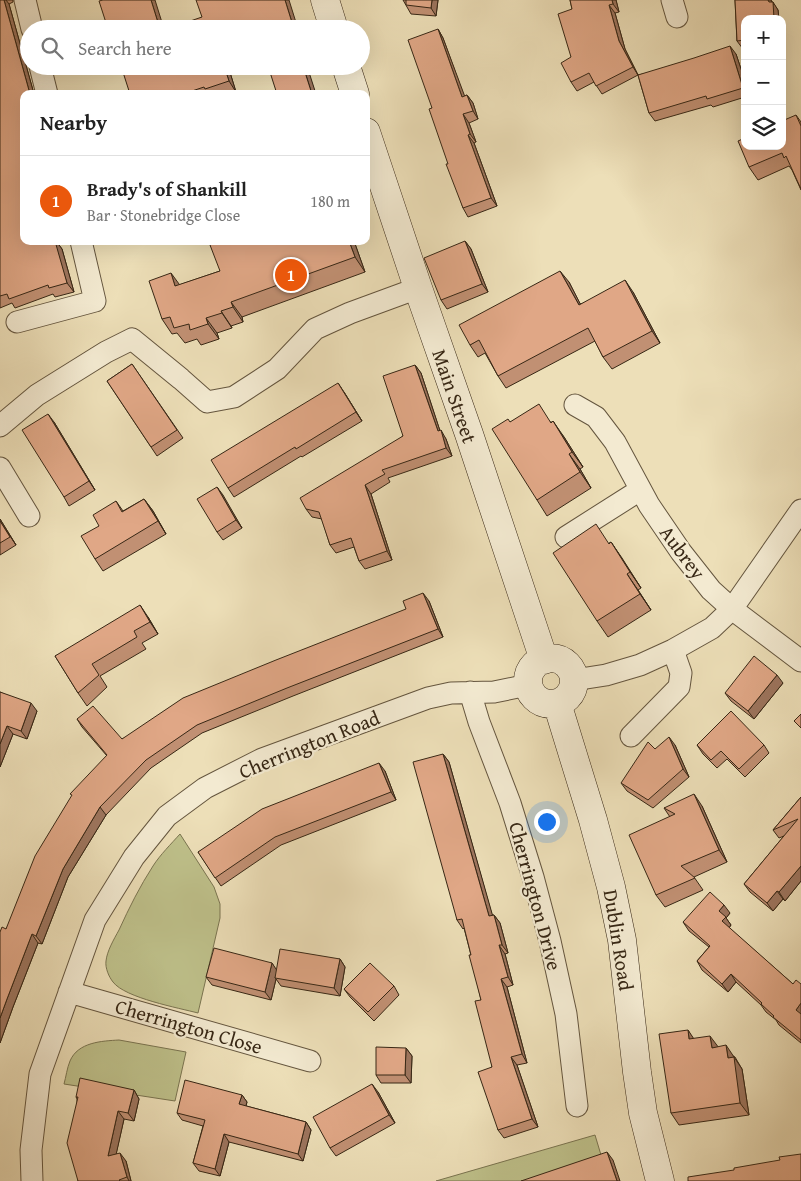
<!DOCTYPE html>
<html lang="en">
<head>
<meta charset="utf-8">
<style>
	body { margin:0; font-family:"Gentium Book Plus",serif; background:#f2f2f2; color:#222 }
	.controls { position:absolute; right:15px; top:15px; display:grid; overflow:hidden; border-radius:10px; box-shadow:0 5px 20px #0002 }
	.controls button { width:45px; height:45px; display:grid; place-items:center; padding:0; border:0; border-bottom:1px solid #e0e0e0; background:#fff; color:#222; font:25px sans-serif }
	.you { position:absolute; left:546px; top:821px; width:18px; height:18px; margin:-12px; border:4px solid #fff; border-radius:50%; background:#1a73e8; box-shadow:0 0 0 8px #1a73e833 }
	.badge { display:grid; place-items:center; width:32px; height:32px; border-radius:50%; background:#ea580c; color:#fff; font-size:16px; font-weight:700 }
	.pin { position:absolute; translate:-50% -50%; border:2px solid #fff; box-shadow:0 1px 5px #0006 }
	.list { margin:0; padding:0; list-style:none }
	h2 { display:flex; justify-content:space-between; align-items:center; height:65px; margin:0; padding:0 20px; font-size:21px }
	h2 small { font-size:16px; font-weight:400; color:#767676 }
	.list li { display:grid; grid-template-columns:32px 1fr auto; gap:15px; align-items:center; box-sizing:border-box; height:90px; padding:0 20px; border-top:1px solid #e0e0e0 }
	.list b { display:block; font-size:19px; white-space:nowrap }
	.list p { margin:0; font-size:16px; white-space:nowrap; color:#767676 }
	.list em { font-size:16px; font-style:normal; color:#767676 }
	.icon { flex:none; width:28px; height:28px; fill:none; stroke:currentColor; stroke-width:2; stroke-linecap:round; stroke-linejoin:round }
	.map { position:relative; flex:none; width:801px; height:1181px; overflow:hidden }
	.search { position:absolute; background:#fff; box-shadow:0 5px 20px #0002; left:20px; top:20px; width:350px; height:55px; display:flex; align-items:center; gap:12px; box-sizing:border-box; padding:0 18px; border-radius:28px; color:#767676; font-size:19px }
	.panel { position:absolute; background:#fff; box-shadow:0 5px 20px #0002; left:20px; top:90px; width:350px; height:155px; border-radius:10px }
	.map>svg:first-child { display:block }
	.green { fill:#bec08a; stroke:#7a7450 }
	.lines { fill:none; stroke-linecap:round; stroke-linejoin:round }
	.minor-casing { stroke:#64553e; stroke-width:23 }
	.secondary-casing { stroke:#372715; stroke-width:29 }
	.minor { stroke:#f3ead1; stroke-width:21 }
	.secondary { stroke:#f3ead1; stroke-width:28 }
	.wall { fill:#c19073; stroke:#372715 }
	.shaded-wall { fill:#9d755e; stroke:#372715 }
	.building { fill:#e0a786; stroke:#372715 }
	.labels { text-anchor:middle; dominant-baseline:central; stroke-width:4.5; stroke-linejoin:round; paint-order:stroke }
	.street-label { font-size:20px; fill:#372715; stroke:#f3ead1 }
</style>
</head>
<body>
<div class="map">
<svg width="801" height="1181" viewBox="0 0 801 1181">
	<rect width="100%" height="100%" fill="#eddfb8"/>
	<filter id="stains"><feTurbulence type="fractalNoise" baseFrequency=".004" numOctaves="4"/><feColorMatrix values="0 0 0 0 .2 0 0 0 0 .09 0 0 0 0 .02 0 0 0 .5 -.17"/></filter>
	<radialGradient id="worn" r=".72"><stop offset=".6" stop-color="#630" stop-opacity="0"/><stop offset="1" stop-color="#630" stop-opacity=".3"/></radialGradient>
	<path class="green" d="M180,834L214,887L220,904V918L198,1013C179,1008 125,998 113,982C109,977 105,968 106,961C107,951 114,939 119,930C129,908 140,886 153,866C160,855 171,844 180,834Z
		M119,1040L186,1052L175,1101L64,1084C66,1077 67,1068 70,1061C78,1042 102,1041 119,1040Z
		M595,1135L601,1155L525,1181H436Z"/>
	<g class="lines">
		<g class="minor-casing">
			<path id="minor" d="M25,0L32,29
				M672,0L677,17
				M40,66L47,94
				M17,322L95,301L81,241
				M575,405L596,417L615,442L649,505L681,552L711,590L732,609L801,661
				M0,426L37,395L106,352L132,339L181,379L207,402L234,397L277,369L315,329L350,313L418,288
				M0,468L29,516
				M566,537L640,490
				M574,680L606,675L640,665L673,650L712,628L732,609L801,510
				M470,692L479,722L510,803L533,877L550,941L566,1014L577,1106
				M631,736L679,687L681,673L673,650
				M69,992L310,1061
				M32,1181L31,1150L40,1074L95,920L134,857L167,816L205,788L262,759L428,698L451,693L494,692L528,685"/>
		</g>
		<g class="secondary-casing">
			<path id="secondary" d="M325,0L334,29
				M346,66L355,94
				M366,132L418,288L469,434L544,660
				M528 681a23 23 0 1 1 46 0a23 23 0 1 1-46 0Z
				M557,703L593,820L611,887L622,940L637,1072L643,1113L660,1181"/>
		</g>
		<use href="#minor" class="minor"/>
		<use href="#secondary" class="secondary"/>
	</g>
	<path class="wall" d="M0,0H13V2L9,4L34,94H24V241H56L62,249L74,292L55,297L53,294L15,308L12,303L0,308Z
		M403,0H438L436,16L411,14Z
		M570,0H616L619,12L615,13L625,49L638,75L736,54L745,81V97L713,107L711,105L655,121L649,113L638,75L602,94L594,82L577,91L571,82L572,9Z
		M735,0H771L778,10L779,19H745V49H743L737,41Z
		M438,29L443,38L464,96L467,95L473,103L478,119L469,123L476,142L474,143L497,206L468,217L463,208L432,108Z
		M228,66L236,92L231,94H130Z
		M796,115L801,122V190L792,170L789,166L758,180L749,167Z
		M219,241H354L365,272L242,317L243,322L231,326L232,328L217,333L219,339L201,345L197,339L185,343L177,333L172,334L162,319L179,285L220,271Z
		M465,241L471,249L488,292L447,309L441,300Z
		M569,282L580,304L633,292L660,343L612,369L603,357L595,341L506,388L498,376L485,353L478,357L470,345Z
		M132,364L183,438L157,456L107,381Z
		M415,365L421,373L440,431L446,439L452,456L388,478L390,482L371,494L392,560L365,569L359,561L354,547L336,553L330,545L322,519L312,517L306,509L403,436Z
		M344,392L362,421L302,457L301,456L234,497L228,488Z
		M54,422L95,490L69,506L64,497Z
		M510,422H552L564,437L583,467L580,469L591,488L547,516L537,500Z
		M217,487L242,528L223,540L217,532Z
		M144,499L153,511L166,534L103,571L95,559L99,526L116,501L123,511Z
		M0,519L16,545L0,555Z
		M611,542L641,588L638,590L651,610L608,637L597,621L609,543Z
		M429,601L443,637L293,696L202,733L151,768L106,815L68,877L42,944L38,943L13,1007L0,1043V932L6,929L107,756L82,727L77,719L122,739Z
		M148,617L158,634L142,643L146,649L100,676L107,687L87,706L78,693L55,656Z
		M783,683L754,719L731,701L725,693Z
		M0,692L37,711L27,739L13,734L0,767Z
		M675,745L689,777L653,808L627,791L621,783L655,749Z
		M697,745H764L769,753L745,777L727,759L717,768L703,754Z
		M443,754L449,762L492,915H494L500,923L508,953L505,954L513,985L507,987L527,1063L517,1065L538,1127L504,1138L498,1130L492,1067L481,1000L471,955L464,928L463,929L457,920Z
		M385,771L396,800L281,845L221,886L198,852Z
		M801,797V881L785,901L783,899L773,911L750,892L744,884L784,836L779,838L773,830Z
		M702,806L727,862L694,877L703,890L665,907L656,895L670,817L664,808Z
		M730,913L726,918L731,925L729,928L793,984H801V1043L779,1025L776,1020L766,1012L761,1005L736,982L728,992L702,970L697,961L709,947L689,931L683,922Z
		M340,959L345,967L340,996L281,986L276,979L271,1000L212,985L206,977L272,963L276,970Z
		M394,986L399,995L374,1021L350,997L344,989Z
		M688,1030L693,1039L717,1047L735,1057L742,1069L749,1115L679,1125L671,1113Z
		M406,1048L412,1056L411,1083H381L376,1075Z
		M134,1090L139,1099L134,1121L124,1119L116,1154L126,1161L131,1181H78L77,1099L76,1097Z
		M378,1092L395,1123L336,1156L330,1148Z
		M242,1095L247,1102L246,1106L306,1122L311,1130L303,1161L229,1142L220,1176L199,1171L193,1163L203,1126L182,1120L177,1113Z"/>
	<path class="shaded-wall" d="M4,0H6L9,4L34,94H30Z
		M151,0H155L164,29H160Z
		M285,0H289L298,29H294Z
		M432,0H438L436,16L431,8Z
		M612,0H616L619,12L613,4Z
		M768,0H771L773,5V2L778,10L779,19H774Z
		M609,5L615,13L625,49L638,75L633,67L619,41Z
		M438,29L443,38L468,105L462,97Z
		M730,46L736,54L745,81V90L743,88Z
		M224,66H228L236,92L229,81Z
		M303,66H307L316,94H312Z
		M467,95L473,103L478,119L473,111Z
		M463,114L469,123L476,142L470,134Z
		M468,135L474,143L497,206L491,198Z
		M53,241H56L62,249L74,292L67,283Z
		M349,241H354L365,272L355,257Z
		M465,241L471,249L488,292L482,284Z
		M560,271L569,282L587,317L579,305Z
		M171,273L182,288L175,286Z
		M625,280L633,292L660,343L652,331Z
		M231,302L242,317L243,322L233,307Z
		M221,311L231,326L232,328L222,313Z
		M206,318L217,333L219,339L208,324Z
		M415,365L421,373L443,440L438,431Z
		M338,383L344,392L362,421L356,412Z
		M48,414L54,422L95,490L89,481Z
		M553,421L564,437L583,467L572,452Z
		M441,430L446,439L452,456L446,448Z
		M569,454L580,469L591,488L580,472Z
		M365,485L371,494L392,560L387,551Z
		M217,487L223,495L242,528L236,520Z
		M144,499L153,511L166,534L158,521Z
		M0,519L16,545L0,521Z
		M611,542L622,558L641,588L630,572Z
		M627,574L638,590L651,610L640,594Z
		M423,593L429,601L443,637L438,629Z
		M140,605L148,617L158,634L150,622Z
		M777,675L783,683L754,719L748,711Z
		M31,703L37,711L27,739L21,731Z
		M7,726L13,734L0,767V744Z
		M669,737L675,745L689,777L683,769Z
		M443,754L449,762L495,924L489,916Z
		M379,763L385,771L396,800L391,792Z
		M694,794L702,806L727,862L719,850Z
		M100,807L106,815L68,877L42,944L36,936L63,869Z
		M801,866V881L785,901L779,892Z
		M777,891L783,899L773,911L767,903Z
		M724,905L730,913L726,918L731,925L728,929L722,921L719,911Z
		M494,915L500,923L508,953L502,945Z
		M32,934L38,943L13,1007L0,1043V1018L7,999Z
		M499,945L505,954L513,985L508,977Z
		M340,959L345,967L340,996L334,988Z
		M272,963L278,972L275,978L276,979L271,1000L265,992Z
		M731,974L736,982L728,992L722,984Z
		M501,979L507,987L527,1063L522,1054Z
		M801,1003V1017L796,1010Z
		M688,1030L696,1042L689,1039Z
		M710,1036L719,1048H712Z
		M726,1045L742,1069L749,1115L740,1103L728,1058Z
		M406,1048L412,1056L411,1083L405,1075Z
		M511,1057L517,1065L538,1127L532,1119Z
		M372,1084L378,1092L395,1123L389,1115Z
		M134,1090L139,1099L134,1121L128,1113Z
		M242,1095L247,1102L244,1112L239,1104Z
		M118,1111L124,1119L114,1164L108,1156Z
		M306,1122L311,1130L303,1161L298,1154Z
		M224,1134L229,1142L220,1176L215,1169Z
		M607,1152L613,1160L620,1181H617Z
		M120,1153L126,1161L131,1181H129L127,1177Z"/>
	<path class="building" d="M0,0H4L30,94H24V241H55L67,283L49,288L48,285L9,299L7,294L0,296Z
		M103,0H151L160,29H108L99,1Z
		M196,0H285L294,29H167L202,17Z
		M406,0H432L431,8L406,5Z
		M570,0H612L613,4L609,5L619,41L633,67L596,86L589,73L571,82L561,63L571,57L558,14L572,9Z
		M735,0H768L769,2H773L774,19H745V40L737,41Z
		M438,29L462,97L467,95L473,111L463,114L470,134L468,135L491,198L463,208L446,164H448L429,109L432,108L408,40Z
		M730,46L743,88L707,99L706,96L649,113L638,75L694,58Z
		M121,66H224L229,81L205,89L204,87L183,94H137L136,93L130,94Z
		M268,66H303L312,94H277Z
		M796,115L801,126V189L786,156L784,158L782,153L749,167L738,141L745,138V146H782V121Z
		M219,241H349L355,257L231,302L233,307L221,311L222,313L206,318L208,324L190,330L189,324L174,328L170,317L162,319L149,281L171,273L175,286L220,271L210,245Z
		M465,241L482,284L441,300L424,258Z
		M560,271L579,305L625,280L652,331L603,357L588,328L498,376L479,340L470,345L459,325Z
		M132,364L177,430L151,447L107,381Z
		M415,365L438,431L441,430L446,448L382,470L385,474L365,485L387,551L359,561L351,538L330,545L319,512L306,509L300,498L403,436L383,376Z
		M338,383L356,412L296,449L295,447L228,488L211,460Z
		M539,404L551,423L553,421L572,452L569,454L580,472L537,500L492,429L508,419L510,422Z
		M48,414L89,481L64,497L22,430Z
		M217,487L236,520L217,532L197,499Z
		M144,499L158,521L95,559L81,536L99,526L93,515L116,501L122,512Z
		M0,521L10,537L0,543Z
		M596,524L609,544L611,542L630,572L627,574L640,594L597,621L553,553Z
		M423,593L438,629L287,688L197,725L146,760L100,807L63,869L36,936L32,934L7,999L0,1018V932L2,927L6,929L35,856L72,795L70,794L107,755L77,719L93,706L122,739L183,698L276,660L406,609L403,601Z
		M140,605L150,622L134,631L137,637L92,664L99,675L78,693L55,656Z
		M754,656L777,675L748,711L725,693Z
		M0,692L31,703L21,731L7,726L0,744Z
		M731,711L764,745L739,769L721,751L711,760L697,745Z
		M801,714V728L794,721Z
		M669,737L683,769L648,800L621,783L648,742L655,749Z
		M443,754L489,916L494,915L502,945H499L508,977L501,979L522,1054L511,1057L532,1119L498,1130L478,1072L492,1067L475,1001L481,1000L469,955H471L462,919L457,920L413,762Z
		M379,763L391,792L275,837L215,878L198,852L262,809Z
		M694,794L719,850L681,866L695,878L656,895L629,835L675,814L664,808Z
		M801,797V866L779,892L777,891L767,903L744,884L798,819L773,830Z
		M710,892L724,905L719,911L726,917L722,921L793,984L796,980L801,984V1003L796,1010L801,1014V1040L773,1017L774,1016L761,1004L762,1003L731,974L722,984L697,961L710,946L683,922Z
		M214,948L272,963L265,992L206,977Z
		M280,949L340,959L334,988L275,978Z
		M370,963L394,986L368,1012L344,989Z
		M688,1030L689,1039L710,1036L712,1048L726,1045L728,1058L734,1057L740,1103L671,1113L659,1034Z
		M376,1047L406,1048L405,1075H376Z
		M80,1078L134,1090L128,1113L118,1111L108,1156L120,1153L127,1177L119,1180L120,1181H78L67,1143L78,1097H76Z
		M185,1080L242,1095L239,1104L306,1122L298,1154L224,1134L215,1169L193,1163L205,1120L177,1113Z
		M372,1084L389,1115L330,1148L313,1117Z
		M607,1152L617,1181H521Z
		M801,1154V1181H688V1177L734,1170V1168L780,1160L779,1157Z"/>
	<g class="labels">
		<g class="street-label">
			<text transform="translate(455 396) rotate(71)">Main Street</text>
			<text transform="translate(683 552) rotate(53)">Aubrey</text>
			<text transform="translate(309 744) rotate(-22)">Cherrington Road</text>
			<text transform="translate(536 896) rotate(75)">Cherrington Drive</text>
			<text transform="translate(619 940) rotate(81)">Dublin Road</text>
			<text transform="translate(189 1026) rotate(16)">Cherrington Close</text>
		</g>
	</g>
	<rect width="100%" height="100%" filter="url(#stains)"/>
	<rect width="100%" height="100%" fill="url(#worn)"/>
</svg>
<div class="controls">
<button>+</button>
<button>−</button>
<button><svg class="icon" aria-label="layers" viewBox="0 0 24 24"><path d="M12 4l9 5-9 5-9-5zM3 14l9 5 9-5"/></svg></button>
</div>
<div class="you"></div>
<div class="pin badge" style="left:291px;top:275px">1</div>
<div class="search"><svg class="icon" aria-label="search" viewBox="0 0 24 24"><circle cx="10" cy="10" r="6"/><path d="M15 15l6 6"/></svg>Search here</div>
<section class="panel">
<h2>Nearby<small></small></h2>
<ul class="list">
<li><span class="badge">1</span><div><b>Brady's of Shankill</b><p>Bar · Stonebridge Close</p></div><em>180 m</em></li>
</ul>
</section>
</div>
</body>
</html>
